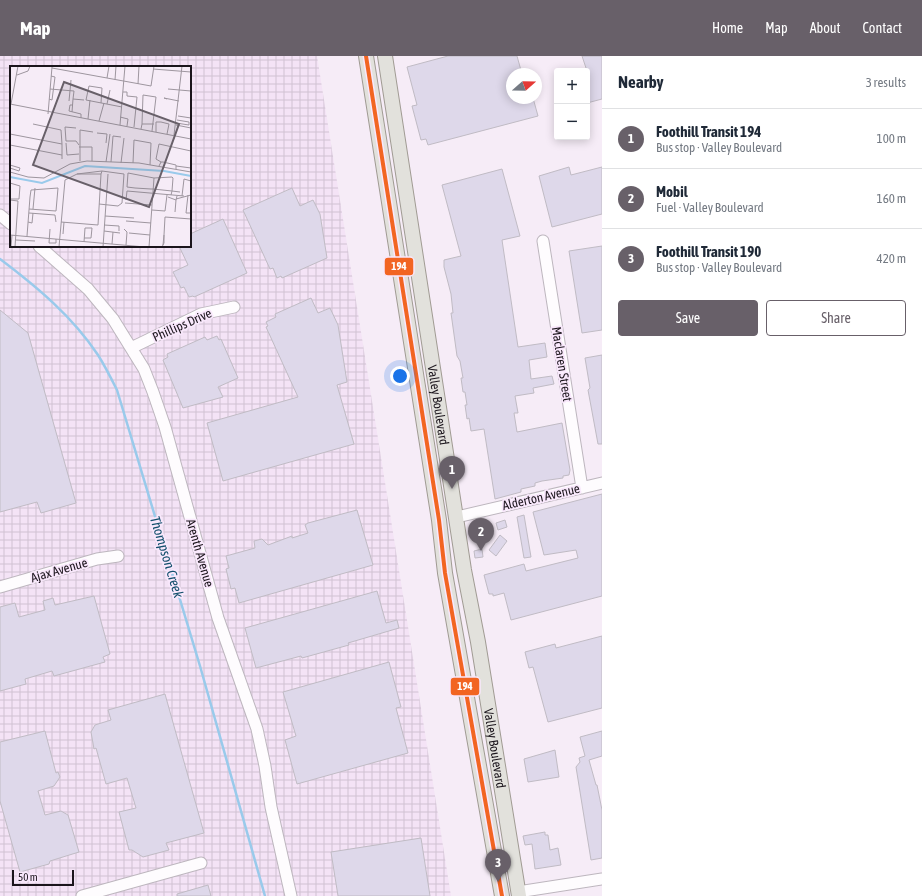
<!DOCTYPE html>
<html lang="en">
<head>
<meta charset="utf-8">
<style>
	body { margin:0; font-family:"Asap Condensed",sans-serif; background:#f2f2f3; color:#1f2937 }
	.controls { position:absolute; right:12px; top:12px; display:grid; overflow:hidden; border-radius:4px; box-shadow:0 2px 10px #0003 }
	.controls button { width:36px; height:36px; display:grid; place-items:center; padding:0; border:0; border-bottom:1px solid #e0e1e3; background:#fff; color:#1f2937; font:20px sans-serif }
	.compass { position:absolute; left:506px; top:12px; width:36px; height:36px; border-radius:50%; background:#fff; box-shadow:0 2px 10px #0003; rotate:70deg }
	.scale { position:absolute; left:12px; bottom:10px; width:62px; box-sizing:border-box; padding-left:4px; border:2px solid #1b151c; border-top:0; font-size:11px; line-height:14px; white-space:nowrap; color:#1b151c; -webkit-text-stroke:3px #f9e8fc; paint-order:stroke }
	.you { position:absolute; left:400px; top:320px; width:14px; height:14px; margin:-10px; border:3px solid #fff; border-radius:50%; background:#1a73e8; box-shadow:0 0 0 6px #1a73e833 }
	.badge { display:grid; place-items:center; width:26px; height:26px; border-radius:50%; background:#686069; color:#fff; font-size:13px; font-weight:700 }
	.pin { position:absolute; translate:-50% -33px; filter:drop-shadow(0 1px 2px #0008) }
	.pin::after { content:''; position:absolute; top:21px; width:14px; height:12px; background:inherit; clip-path:polygon(0 0,100% 0,50% 100%) }
	.list { margin:0; padding:0; list-style:none }
	h2 { display:flex; justify-content:space-between; align-items:center; height:52px; margin:0; padding:0 16px; font-size:17px }
	h2 small { font-size:13px; font-weight:400; color:#747a83 }
	.list li { display:grid; grid-template-columns:26px 1fr auto; gap:12px; align-items:center; box-sizing:border-box; height:60px; padding:0 16px; border-top:1px solid #e0e1e3 }
	.list b { display:block; font-size:15px; white-space:nowrap }
	.list p { margin:0; font-size:13px; white-space:nowrap; color:#747a83 }
	.list em { font-size:13px; font-style:normal; color:#747a83 }
	.actions { display:flex; gap:8px; padding:12px 16px }
	.actions a { flex:1; padding:9px 0; border:1px solid #686069; border-radius:4px; text-align:center; font-size:14px; color:#686069 }
	.actions .main { background:#686069; color:#fff }
	.map { position:relative; flex:none; width:602px; height:840px; overflow:hidden }
	header { display:flex; align-items:center; gap:24px; box-sizing:border-box; height:56px; padding:0 20px; background:#686069; color:#fff }
	header strong { font-size:19px }
	nav { display:flex; gap:22px; margin-inline-start:auto; font-size:14px }
	main { display:flex }
	aside { flex:1; background:#fff }
	.map>svg:first-child { display:block }
	.industrial { fill:url(#industrial-grid); fill-rule:evenodd }
	.lines { fill:none; stroke-linecap:round; stroke-linejoin:round }
	.stream { stroke:#99caeb; stroke-width:2.5 }
	.building { fill:#ded8ea; stroke:#c0bbc4 }
	.minor-casing { stroke:#bdb6be; stroke-width:13 }
	.major-casing { stroke:#a09b93; stroke-width:16 }
	.minor { stroke:#fefcfe; stroke-width:11 }
	.major { stroke:#e2e1dc; stroke-width:14 }
	.bus-1-casing { stroke:#f9e8fc; stroke-width:7 }
	.bus-1 { stroke:#f26522; stroke-width:4 }
	.labels { text-anchor:middle; dominant-baseline:central; stroke-width:3.5; stroke-linejoin:round; paint-order:stroke }
	.street-label { font-size:13px; fill:#1b151c; stroke:#f9e8fc }
	.water-label { font-size:14px; font-style:italic; fill:#14506d; stroke:#f9e8fc }
	.inset-river { fill:none; stroke:#99caeb; stroke-width:2 }
	.inset-road { fill:none; stroke:#9e969f; stroke-width:1 }
	.view { fill:#686069; fill-opacity:0.15; stroke:#686069; stroke-width:2 }
	.inset-edge { fill:none; stroke:#1b151c; stroke-width:2 }
	.line-badge { stroke:#f9e8fc; stroke-width:1.5 }
	.badge-label { font-size:11px; text-anchor:middle; font-weight:bold; fill:#fff }
</style>
</head>
<body>
<header>
<strong>Map</strong>
<nav><a>Home</a><a>Map</a><a>About</a><a>Contact</a></nav>
</header>
<main>
<div class="map">
<svg width="602" height="840" viewBox="0 0 602 840">
	<defs>
		<pattern id="industrial-grid" width="8" height="8" patternUnits="userSpaceOnUse"><rect width="8" height="8" fill="#f4e3f6"/><path d="M0 4h8M4 0v8" fill="none" stroke="#d1c2d2"/></pattern>
	</defs>
	<rect width="100%" height="100%" fill="#f6ecf7"/>
	<path class="industrial" d="M0,0H317L451,840H0ZM11,11H190V190H11Z"/>
	<g class="lines">
		<path class="stream" d="M0,203C37,231 72,260 98,299C105,310 111,322 117,334L200,610L265,840"/>
	</g>
	<path class="building" d="M448,0H517L522,18H512V42H533L538,60L428,89L426,83L421,84L412,50L417,49L407,11Z
		M582,0H602V43L587,47V15Z
		M569,111L571,119L602,111V158L552,171L539,120Z
		M502,113L520,180L502,184L518,291L545,287L547,301L529,304L531,323L552,320L554,328L533,332L534,337L515,340L518,357H514L517,376L562,367L570,414L569,419L563,420V422L542,425L535,427V430L521,433V436L495,443L484,373L471,375L469,362L467,363L465,349H467L465,336H463L461,322H463L460,305L457,300L451,257H453L451,238L444,211V204L461,200L442,129Z
		M292,132L300,150L313,144L320,158L327,202L282,222L281,220L277,222L273,212L270,213L243,154Z
		M223,163L247,217L194,241L193,240L189,241L184,231L181,232L173,216L188,209L179,190H190V178Z
		M602,190V274L582,277L569,195Z
		M311,242L318,257L330,252L338,269L347,326L337,329L354,388L223,425L207,367L298,341L266,271L268,270L266,266L276,261L275,258Z
		M0,254L28,277L76,447L41,457L37,446L0,456Z
		M217,280L219,284L221,283L238,322L218,331L223,341L183,352L163,304L168,301L167,298L205,281L207,284Z
		M602,299V388H598L588,334L590,332L585,302Z
		M602,438V540L511,564L504,537L493,540V538H489L484,519L524,508L526,515L578,502L576,494L544,499L533,456Z
		M357,454L373,509L239,547L235,532L231,533L226,513L229,512L226,500L255,492L254,485L262,483L268,489L292,480V482L308,477L305,469L308,467Z
		M524,459L531,501L524,502L517,461Z
		M505,464L507,471L498,474L496,467Z
		M500,479L507,485L496,500L489,494Z
		M482,493L483,501L475,502L474,495Z
		M377,535L386,567L397,564L399,572L348,587L349,589L302,602L301,600L256,612L245,572Z
		M94,540L110,598L103,601L105,606L54,620L52,615L25,623L26,628L0,635V551L15,547L19,561L45,554L43,545L53,542L55,549Z
		M602,580V652L548,666L533,611L529,612L525,596L555,588L556,592Z
		M389,606L401,651L396,652L408,697L297,728L285,684L296,680L283,636Z
		M165,638L204,777L166,787L169,794L143,801L132,794H129L119,756L136,752L127,722L106,728L96,692L94,693L91,676L95,669L111,664L108,654Z
		M45,675L56,717L58,716L60,721L54,730L38,735L45,759L61,755L68,759L79,796L50,805L49,808L20,816L0,745V686Z
		M602,675V700L589,704L596,729H597L602,754V802L591,804L576,711L580,706L579,702L585,700L580,681Z
		M555,694L559,721L528,726L524,703Z
		M545,776V779H548L550,794L558,792L561,809L535,813L532,788L525,789L523,780Z
		M421,782L430,840H338L331,796Z
		M208,829L211,840H177V838Z"/>
	<g class="lines">
		<g class="minor-casing">
			<path id="minor" d="M0,159L11,168
				M543,185L582,432
				M39,190L88,233L113,263L144,313L153,336L165,371L218,562L257,673L265,710L271,751L291,840
				M131,292L201,258L234,251
				M457,461L602,427
				M0,531L97,503L118,500
				M518,836L602,823
				M82,840L201,807"/>
		</g>
		<g class="major-casing">
			<g id="major">
				<path d="M366,0L439,464L445,517L502,840"/>
				<path id="s1" d="M385,0L464,514L478,586L519,840"/>
			</g>
		</g>
		<use href="#minor" class="minor"/>
		<use href="#major" class="major"/>
		<g class="bus-1-casing">
			<path id="bus-1" d="M366,0L439,464L445,517L502,840"/>
		</g>
		<use href="#bus-1" class="bus-1"/>
	</g>
	<g class="labels">
		<g class="street-label">
			<text transform="translate(182 269) rotate(-24)">Phillips Drive</text>
			<text transform="translate(562 308) rotate(81)">Maclaren Street</text>
			<text stroke="none"><textPath href="#s1" startOffset="353">Valley Boulevard</textPath></text>
			<text transform="translate(541 441) rotate(-13)">Alderton Avenue</text>
			<text transform="translate(200 497) rotate(74)">Arenth Avenue</text>
			<text transform="translate(59 514) rotate(-16)">Ajax Avenue</text>
			<text stroke="none"><textPath href="#s1" startOffset="701">Valley Boulevard</textPath></text>
		</g>
		<g class="water-label">
			<text transform="translate(167 501) rotate(73)">Thompson Creek</text>
		</g>
	</g>
	<g transform="translate(10 10)">
		<rect width="181" height="181" fill="#f6ecf7"/>
		<path class="inset-river" d="M0,111L32,117L75,100L154,105L181,110"/>
		<path class="inset-road" d="M42,2L141,20L144,0M143,3L181,6M7,9L18,5L20,0M97,12L99,0M105,14L106,0M128,18L129,0M40,23L64,25L63,33L74,34M158,23L181,25M113,26H117V30L127,31L124,61M39,33L42,34L45,11L41,10M157,33L154,32L169,35M76,34L79,20L92,22L91,37M76,34L112,41M59,35L61,14M0,38L181,73M1,38L8,0M97,38L100,24M63,39H60L59,45L71,48V52M62,46L63,33M38,48L42,1M168,50L181,52M110,51L118,53L117,60M78,53L80,34M89,55L94,37M166,57L179,59V56L167,54M132,58L133,29L146,31L142,65M110,59L115,0M166,59L181,62M66,62L55,61L56,75H66L69,79M131,63L132,58H144M146,66V56H151L159,58L157,68M87,67L97,68L96,77M0,68L52,78L51,64L23,58M164,69L172,0M56,77L57,89L69,88M52,78V93M0,79L52,89M69,81H82V95M70,95V64L83,66M96,96L100,68M101,96L103,70L111,71M151,96L146,93L149,78L181,85M111,97L114,72M123,97L124,74L141,77L140,99M0,99L10,102L9,105L0,102M149,100L151,96H153L166,99V103M166,100L181,102M0,106L18,111L34,112L60,98L77,95L129,97L181,106M0,117L10,120L9,133H0M161,129L162,125L163,112L162,111L144,112L118,107L117,121L125,122L141,123H143L162,125L170,126M178,129L176,147H181M172,130L174,113L181,115M158,131L166,134L167,130M166,133L181,129M0,134L8,135L5,181M116,134L117,125L174,130M115,137L142,139M89,138L108,140L112,137L114,108L92,105L67,108H91L92,105M23,143L25,122M142,144L155,145L157,129M165,146L166,134M19,147L45,149L46,156M95,150L124,152M116,155L141,157M18,156L22,157L23,147M51,156L88,159L91,108M94,159L109,160V165M40,163L39,177H46V173M114,163L117,166L116,179M94,165L110,167M119,167L140,169M53,168L54,156M0,169L135,181M154,169L155,151L181,153M17,170L20,131L21,124L48,122L46,145L19,143M6,174L25,175M74,176L75,162H82L81,172H74M102,178L103,166M1,181L2,169M49,181L55,114L67,108M93,181L98,108M139,181L144,112M152,181L154,177V169L153,179"/>
		<path class="view" d="M54,16L169,58L139,141L23,99Z"/>
		<rect width="181" height="181" class="inset-edge"/>
	</g>
	<g class="line-badge">
		<rect x="384" y="201" width="30" height="19" rx="4" fill="#f26522"/>
		<rect x="450" y="621" width="30" height="19" rx="4" fill="#f26522"/>
	</g>
	<g class="badge-label">
		<text x="399" y="214">194</text>
		<text x="465" y="634">194</text>
	</g>
</svg>
<div class="controls">
<button>+</button>
<button>−</button>
</div>
<svg class="compass" viewBox="-18 -18 36 36"><path d="M0-13l5 13h-10z" fill="#e53935"/><path d="M0 13l5-13h-10z" fill="#747a83"/></svg>
<div class="scale">50 m</div>
<div class="you"></div>
<div class="pin badge" style="left:452px;top:433px">1</div>
<div class="pin badge" style="left:481px;top:495px">2</div>
<div class="pin badge" style="left:498px;top:826px">3</div>
</div>
<aside>
<h2>Nearby<small>3 results</small></h2>
<ul class="list">
<li><span class="badge">1</span><div><b>Foothill Transit 194</b><p>Bus stop · Valley Boulevard</p></div><em>100 m</em></li>
<li><span class="badge">2</span><div><b>Mobil</b><p>Fuel · Valley Boulevard</p></div><em>160 m</em></li>
<li><span class="badge">3</span><div><b>Foothill Transit 190</b><p>Bus stop · Valley Boulevard</p></div><em>420 m</em></li>
</ul>
<div class="actions"><a class="main">Save</a><a>Share</a></div>
</aside>
</main>
</body>
</html>
